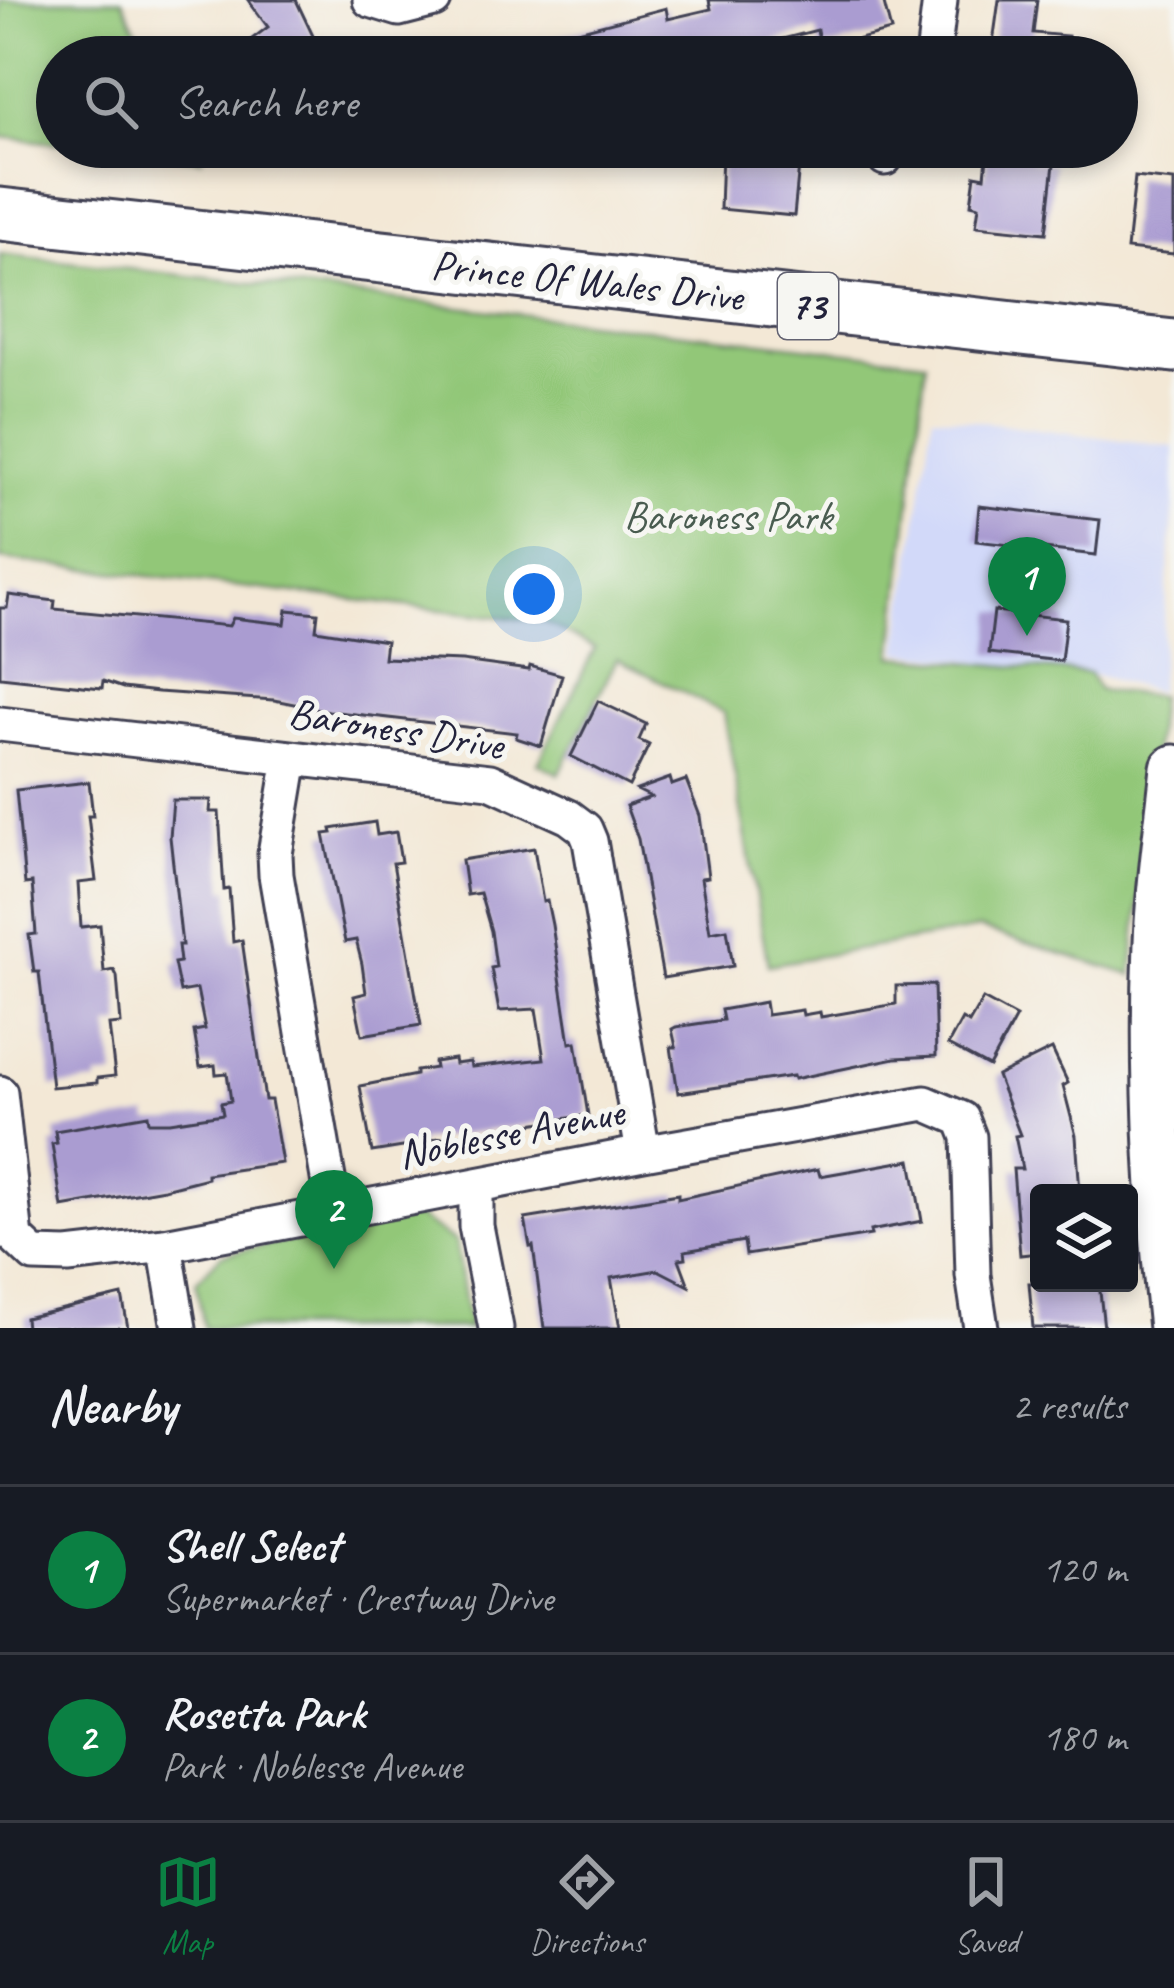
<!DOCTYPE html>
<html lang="en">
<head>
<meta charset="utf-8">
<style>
	body { margin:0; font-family:Caveat,sans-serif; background:#242831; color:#f1f3f6 }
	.controls { position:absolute; right:36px; bottom:36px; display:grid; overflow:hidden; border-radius:12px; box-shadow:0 6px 18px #0003 }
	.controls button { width:108px; height:108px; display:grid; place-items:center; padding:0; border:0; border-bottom:3px solid #363941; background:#171b24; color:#f1f3f6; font:60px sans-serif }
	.you { position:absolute; left:534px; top:594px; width:42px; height:42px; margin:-30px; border:9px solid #fff; border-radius:50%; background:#1a73e8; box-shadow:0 0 0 18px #1a73e833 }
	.badge { display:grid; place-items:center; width:78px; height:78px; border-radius:50%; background:#0b8043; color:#fff; font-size:39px; font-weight:700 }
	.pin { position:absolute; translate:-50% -99px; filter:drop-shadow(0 3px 6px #0008) }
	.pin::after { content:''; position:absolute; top:63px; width:42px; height:36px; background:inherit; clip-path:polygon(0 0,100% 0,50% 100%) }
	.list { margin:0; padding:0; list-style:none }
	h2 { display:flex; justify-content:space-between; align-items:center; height:156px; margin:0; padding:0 48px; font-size:51px }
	h2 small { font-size:39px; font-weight:400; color:#9ea1a6 }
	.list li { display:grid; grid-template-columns:78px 1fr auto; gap:36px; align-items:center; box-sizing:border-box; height:168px; padding:0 48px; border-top:3px solid #363941 }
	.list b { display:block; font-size:45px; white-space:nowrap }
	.list p { margin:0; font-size:39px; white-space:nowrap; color:#9ea1a6 }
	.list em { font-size:39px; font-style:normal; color:#9ea1a6 }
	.icon { flex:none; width:66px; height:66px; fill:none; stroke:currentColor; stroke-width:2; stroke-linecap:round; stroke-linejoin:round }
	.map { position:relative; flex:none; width:1174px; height:1328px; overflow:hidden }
	.search { position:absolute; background:#171b24; box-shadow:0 6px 18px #0003; left:36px; right:36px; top:36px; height:132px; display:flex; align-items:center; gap:30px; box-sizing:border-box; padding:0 42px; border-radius:66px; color:#9ea1a6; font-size:45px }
	.sheet { height:492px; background:#171b24 }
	nav { display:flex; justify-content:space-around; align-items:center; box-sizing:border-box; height:168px; border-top:3px solid #363941; background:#171b24; font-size:33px; color:#9ea1a6 }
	nav a { display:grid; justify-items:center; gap:6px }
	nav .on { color:#0b8043 }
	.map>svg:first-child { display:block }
	.built { fill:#d2d9f9 }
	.green { fill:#92c778; stroke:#5a745a; stroke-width:3 }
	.building { fill:#aa9cd1 }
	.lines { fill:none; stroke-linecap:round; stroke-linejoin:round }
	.street-casing { stroke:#414052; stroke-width:39 }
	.secondary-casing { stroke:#414052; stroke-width:51 }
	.primary-casing { stroke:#414052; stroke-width:57 }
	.street { stroke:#fff; stroke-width:33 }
	.secondary { stroke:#fff; stroke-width:45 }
	.primary { stroke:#fff; stroke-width:51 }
	.labels { text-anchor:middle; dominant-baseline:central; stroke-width:10; stroke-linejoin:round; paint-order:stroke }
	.shield { fill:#f6f6f2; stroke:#626272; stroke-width:3 }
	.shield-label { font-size:39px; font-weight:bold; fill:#22223b }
	.street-label { font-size:42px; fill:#22223b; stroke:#f6f6f2 }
	.park-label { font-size:42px; fill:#495c50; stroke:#f6f6f2 }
</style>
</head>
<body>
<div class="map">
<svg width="1174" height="1328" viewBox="0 0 1174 1328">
	<rect width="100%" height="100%" fill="#f6f6f2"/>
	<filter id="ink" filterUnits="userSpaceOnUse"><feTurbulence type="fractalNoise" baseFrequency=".00833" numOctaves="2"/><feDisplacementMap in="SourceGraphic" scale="24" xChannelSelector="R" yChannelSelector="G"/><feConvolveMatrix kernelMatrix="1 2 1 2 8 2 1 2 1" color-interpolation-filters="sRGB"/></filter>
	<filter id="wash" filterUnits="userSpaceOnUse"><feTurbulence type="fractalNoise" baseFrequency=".004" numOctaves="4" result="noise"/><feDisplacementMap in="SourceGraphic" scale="48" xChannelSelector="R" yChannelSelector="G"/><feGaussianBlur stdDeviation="2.7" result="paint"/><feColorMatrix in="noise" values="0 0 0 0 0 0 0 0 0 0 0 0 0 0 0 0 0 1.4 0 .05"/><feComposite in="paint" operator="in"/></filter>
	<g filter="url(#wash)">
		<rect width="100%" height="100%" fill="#f3e8d6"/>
		<path class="built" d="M933,415L1174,447V504L1158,692L1099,676L898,652Z"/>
		<path class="green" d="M0,0H122L150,57H57V143L0,137Z
			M91,147H195L201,159Z
			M0,254L926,361L893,656L1089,673L1098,690L1159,696L1132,975L979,929L768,965L724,713L617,659L559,774L538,763L595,648L544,622L0,559Z
			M413,1214L455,1242L469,1328H204L196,1282L221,1255Z"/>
		<g id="blocks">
			<path class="building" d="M248,0H296L323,57H228L268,27Z
				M709,0H883L891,31L821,49L817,30L763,44L765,48L731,57H509L508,49L666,8L668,19L711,9Z
				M999,0H1037L1033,33L1068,36L1066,57H991Z
				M727,147H793L791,165H799L794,216L720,209L722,153L726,154Z
				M988,147H1023L1022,153H1031L1030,161L1054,164L1046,233L976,226L979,206L971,204L975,175L985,177Z
				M1135,177L1174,181V254L1127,249Z
				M979,506L1100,520L1096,555L976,541Z
				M9,595L55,601L54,609L229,626L233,618L285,624L287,610L318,613L316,630L386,641L384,658L462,661L529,670L530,666L562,675L541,746L516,738L517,733L329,711L274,700L158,692L123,688L103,681L102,688L0,677V608H7Z
				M994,611L1066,619L1061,661L989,653Z
				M598,701L646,724L639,740L649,745L629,786L571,756Z
				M670,778L672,785L686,780L700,816L708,877L701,878L710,932L727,929L733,966L663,978L638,839L626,806L651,797L637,790Z
				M89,782L93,816H88L96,881L78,883L81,927L100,925L104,972L114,970L117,976L121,1024L109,1025L115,1076L97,1078V1083L52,1087L39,972H34L29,935L36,934L32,883L25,884L16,790Z
				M173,800H211L210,812H219L224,890L229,889L233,942L242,940L265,1100H271L282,1163L207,1174V1178L164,1189L62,1207L52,1144L57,1143L55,1131L148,1115L149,1122H170L223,1114L221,1103L231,1101L227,1073L216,1074L215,1065L200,1067L194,1031L205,1029L197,989L180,992L174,963L180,962L178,945H182L170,837Z
				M375,822L377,835L396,832L401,862L393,863L421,1025L362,1035L354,996L366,993L362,964L356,940L345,942L324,834L332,833L331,829Z
				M534,848L543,902L547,901L552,925L570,1043L576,1042L588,1115L420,1141L421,1144L372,1152L360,1086L416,1075V1071L435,1068L434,1062L454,1059L455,1064L470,1062L471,1067L544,1059L536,1009L499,1011L491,968L496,967L491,931L480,893L467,895L462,860Z
				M934,985L936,1056L895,1058L794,1079L793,1076L678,1093L671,1047H676L672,1029L676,1027L723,1020L721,1010L765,1002L767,1015L802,1010L803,1015L820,1012L821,1017L896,1004V986Z
				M983,999L1016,1017L989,1067L948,1045L962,1019L969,1023Z
				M1052,1049L1068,1083L1063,1086L1076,1136L1080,1193H1039V1253L1020,1255L1013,1169H1022L1015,1136L1020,1135L997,1076Z
				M911,1160L922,1221L870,1231L871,1235L746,1255L744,1241L685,1251L686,1258L679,1259L689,1286L658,1270L611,1278L620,1328H544L533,1246L530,1247L525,1219L678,1194V1199L818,1169L820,1176Z
				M1029,1283H1099L1104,1328H1033Z
				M122,1295L128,1328H26L25,1318Z"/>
		</g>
	</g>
	<g filter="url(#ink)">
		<use href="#blocks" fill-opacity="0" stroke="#414052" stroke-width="3"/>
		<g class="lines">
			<g class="street-casing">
				<path id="street" d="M370,0L399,9L434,0
					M933,57L940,0
					M885,158L892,147
					M0,724L490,781L569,817L585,829L590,841L643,1153
					M291,758L275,854L276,875L334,1213
					M0,1093L16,1238L34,1255L68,1256L165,1245L643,1153L925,1103L962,1119L969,1137L973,1275L981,1328
					M476,1185V1226L496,1328
					M165,1245L179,1328"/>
			</g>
			<g class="secondary-casing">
				<path id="secondary" d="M1172,1328C1158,1200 1152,1071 1157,942C1159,884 1168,826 1174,768"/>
			</g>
			<g class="primary-casing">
				<path id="primary" d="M0,214L1174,346"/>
			</g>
			<use href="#street" class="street"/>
			<use href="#secondary" class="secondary"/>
			<use href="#primary" class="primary"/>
		</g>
	</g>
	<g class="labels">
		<rect class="shield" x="778" y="273" width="60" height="66" rx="9"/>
		<g class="shield-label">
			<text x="808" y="306">73</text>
		</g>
		<g class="street-label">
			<text transform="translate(587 281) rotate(6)">Prince Of Wales Drive</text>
			<text transform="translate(396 729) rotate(9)">Baroness Drive</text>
			<text transform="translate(511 1133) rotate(-11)">Noblesse Avenue</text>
		</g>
		<g class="park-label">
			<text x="728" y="516">Baroness Park</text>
		</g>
	</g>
</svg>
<div class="controls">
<button><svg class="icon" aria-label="layers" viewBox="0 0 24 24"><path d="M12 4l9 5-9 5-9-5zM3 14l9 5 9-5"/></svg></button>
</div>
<div class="you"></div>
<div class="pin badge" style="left:1027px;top:636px">1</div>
<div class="pin badge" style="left:334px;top:1269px">2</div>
<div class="search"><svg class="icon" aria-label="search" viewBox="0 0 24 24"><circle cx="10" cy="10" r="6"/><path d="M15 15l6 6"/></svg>Search here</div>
</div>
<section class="sheet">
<h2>Nearby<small>2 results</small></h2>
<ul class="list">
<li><span class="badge">1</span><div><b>Shell Select</b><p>Supermarket · Crestway Drive</p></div><em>120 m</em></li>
<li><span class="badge">2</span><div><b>Rosetta Park</b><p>Park · Noblesse Avenue</p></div><em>180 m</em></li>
</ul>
</section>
<nav>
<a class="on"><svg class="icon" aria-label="map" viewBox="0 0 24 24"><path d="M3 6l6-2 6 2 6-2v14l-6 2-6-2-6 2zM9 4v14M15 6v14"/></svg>Map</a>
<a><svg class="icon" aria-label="directions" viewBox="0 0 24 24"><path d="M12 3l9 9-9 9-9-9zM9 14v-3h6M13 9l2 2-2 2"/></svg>Directions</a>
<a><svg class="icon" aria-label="saved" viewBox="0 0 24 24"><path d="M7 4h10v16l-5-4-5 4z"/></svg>Saved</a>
</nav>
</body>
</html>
